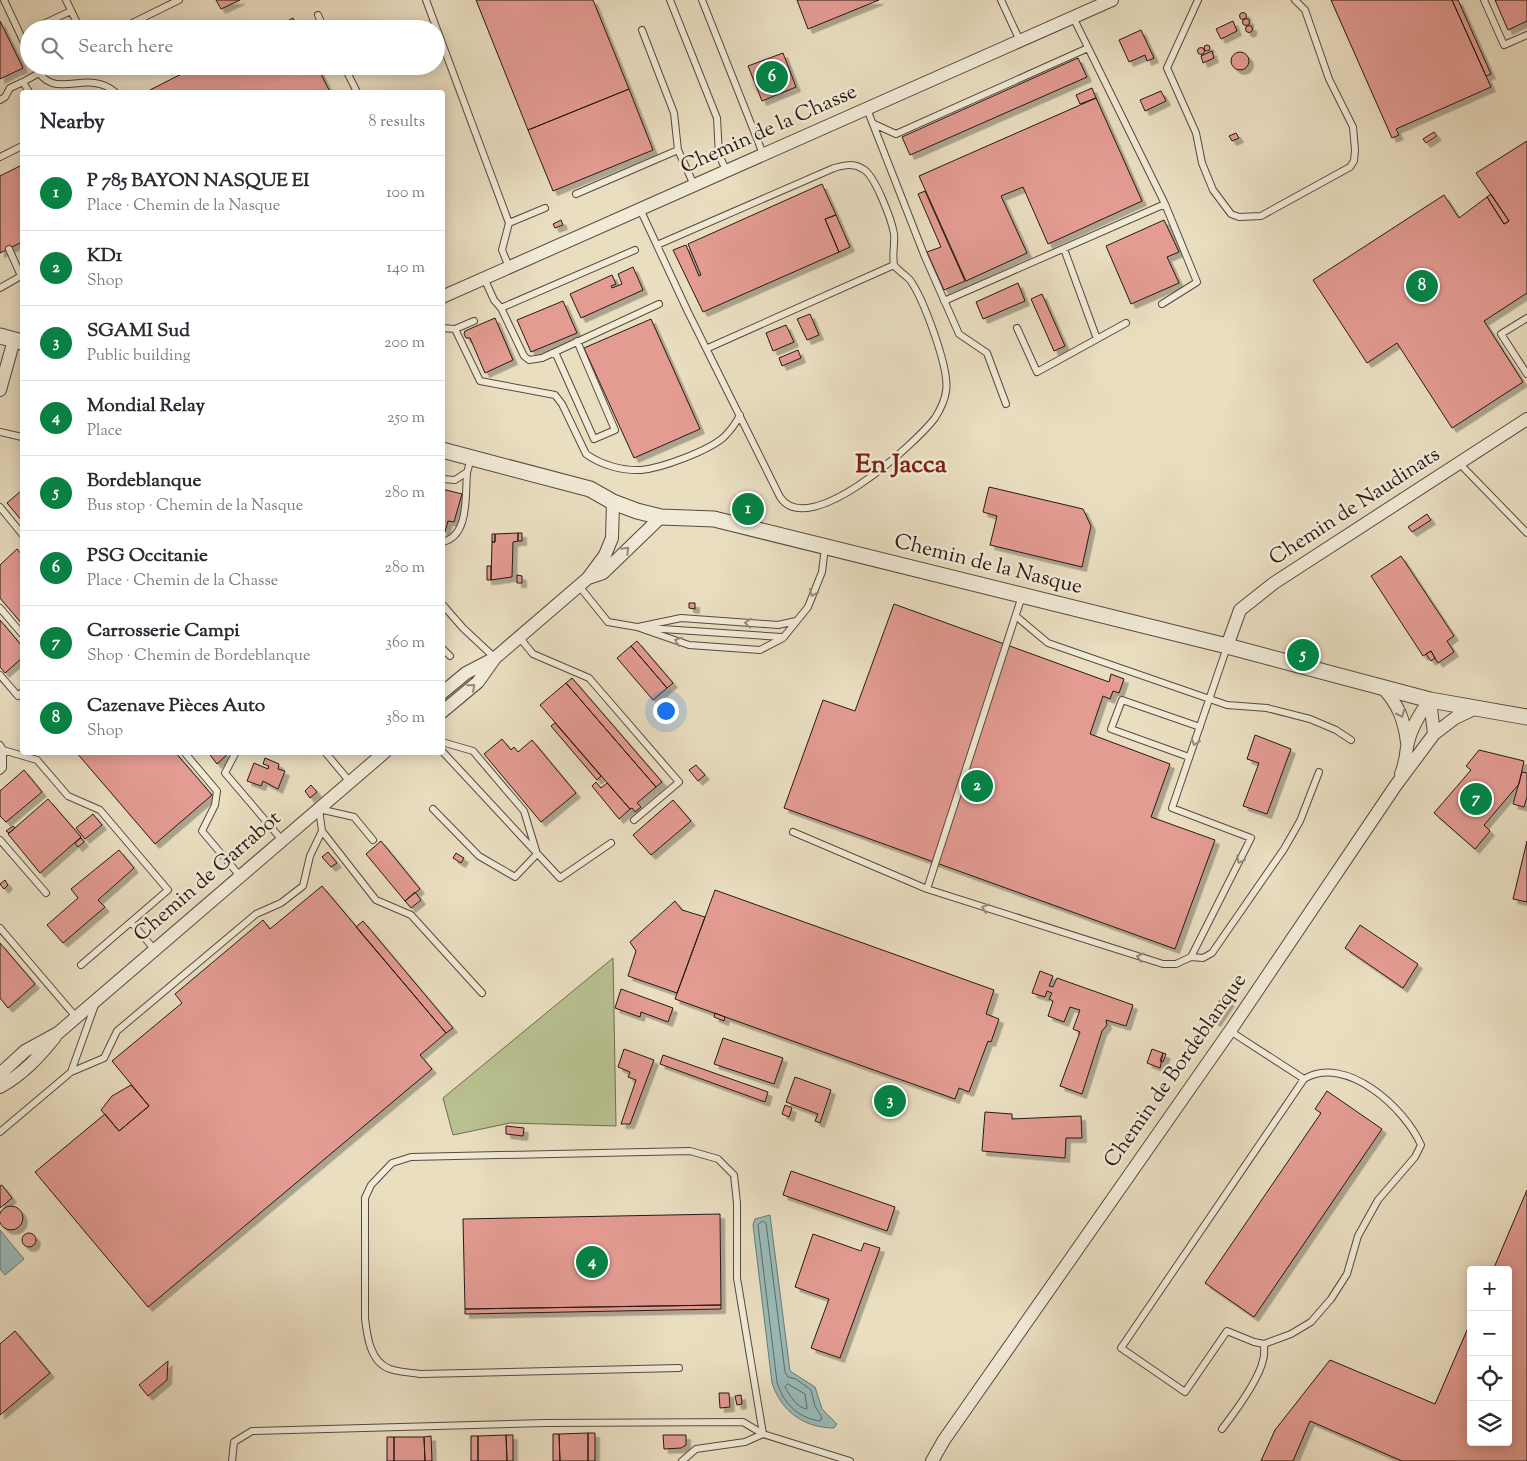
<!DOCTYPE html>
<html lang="en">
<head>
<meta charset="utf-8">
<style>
	body { margin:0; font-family:"Sorts Mill Goudy",serif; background:#f2f2f3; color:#2b2b33 }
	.controls { position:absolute; right:15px; bottom:15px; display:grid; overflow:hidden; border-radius:5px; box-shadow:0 2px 12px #0003 }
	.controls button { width:45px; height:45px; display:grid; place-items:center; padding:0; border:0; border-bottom:1px solid #e1e1e2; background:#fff; color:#2b2b33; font:25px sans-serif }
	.you { position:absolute; left:665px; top:710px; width:18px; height:18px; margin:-12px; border:4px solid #fff; border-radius:50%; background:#1a73e8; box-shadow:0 0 0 8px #1a73e833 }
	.badge { display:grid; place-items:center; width:32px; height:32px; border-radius:50%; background:#0b8043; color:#fff; font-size:16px; font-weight:700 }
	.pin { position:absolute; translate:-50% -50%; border:2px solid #fff; box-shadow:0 1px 5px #0006 }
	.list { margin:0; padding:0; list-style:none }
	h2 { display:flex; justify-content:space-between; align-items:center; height:65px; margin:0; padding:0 20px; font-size:21px }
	h2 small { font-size:16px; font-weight:400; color:#7c7c81 }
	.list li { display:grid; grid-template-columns:32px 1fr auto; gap:15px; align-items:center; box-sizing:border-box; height:75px; padding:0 20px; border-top:1px solid #e1e1e2 }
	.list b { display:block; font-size:19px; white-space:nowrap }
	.list p { margin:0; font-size:16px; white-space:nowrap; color:#7c7c81 }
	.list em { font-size:16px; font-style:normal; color:#7c7c81 }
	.icon { flex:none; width:28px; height:28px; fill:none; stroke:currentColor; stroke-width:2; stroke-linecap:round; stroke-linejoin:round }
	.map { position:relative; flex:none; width:1527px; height:1461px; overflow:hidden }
	.search { position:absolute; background:#fff; box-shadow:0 2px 12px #0003; left:20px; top:20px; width:425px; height:55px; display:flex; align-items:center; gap:12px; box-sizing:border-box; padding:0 18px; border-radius:28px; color:#7c7c81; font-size:19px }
	.panel { position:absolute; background:#fff; box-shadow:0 2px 12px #0003; left:20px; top:90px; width:425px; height:665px; border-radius:5px }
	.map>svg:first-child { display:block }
	.green { fill:#b9c191; stroke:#6f6d52 }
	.water { fill:#99bbb9; stroke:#6b7a77 }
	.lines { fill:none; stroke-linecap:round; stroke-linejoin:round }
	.shore { stroke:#5f6a66; stroke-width:1 }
	.building { fill:#e39b92; stroke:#251914; filter:url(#shadow) }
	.service-casing { stroke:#564a3f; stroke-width:8 }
	.minor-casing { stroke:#564a3f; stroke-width:14 }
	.tertiary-casing { stroke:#564a3f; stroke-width:17 }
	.service { stroke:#f1ead7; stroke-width:6 }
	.minor { stroke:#f1ead7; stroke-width:12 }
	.tertiary { stroke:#f1ead7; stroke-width:15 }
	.oneway { stroke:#958c7f }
	.labels { text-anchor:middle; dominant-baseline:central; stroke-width:5; stroke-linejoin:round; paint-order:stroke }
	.street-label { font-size:21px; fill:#251914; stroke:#f1ead7 }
	.district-label { font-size:26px; font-weight:bold; fill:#7a1f14; stroke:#f1ead7 }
</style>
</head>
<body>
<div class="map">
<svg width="1527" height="1461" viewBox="0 0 1527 1461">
	<defs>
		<filter id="shadow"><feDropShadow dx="4.5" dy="4.5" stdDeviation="0" flood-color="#0004"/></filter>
	</defs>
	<rect width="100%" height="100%" fill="#eadec1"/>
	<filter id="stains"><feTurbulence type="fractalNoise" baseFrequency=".004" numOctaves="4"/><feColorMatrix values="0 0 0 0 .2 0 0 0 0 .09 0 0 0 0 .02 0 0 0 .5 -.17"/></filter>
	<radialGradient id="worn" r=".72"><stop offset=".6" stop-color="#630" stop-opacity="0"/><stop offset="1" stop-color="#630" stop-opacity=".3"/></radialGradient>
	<path class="green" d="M613,958L616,1126L510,1123L453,1135L443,1098Z"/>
	<path class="water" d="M770,1215L790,1371L815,1387L822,1409L837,1424L834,1428C804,1428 781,1411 772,1383L753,1225L755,1219Z
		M0,1230L24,1259L5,1275L0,1269Z"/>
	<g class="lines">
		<path class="shore" d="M763,1221L766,1223L785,1372L788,1377L796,1379L811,1390L815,1406L822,1418L820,1421C798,1418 783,1403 777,1382L758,1225Z
			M788,1384L805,1394L807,1409C797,1408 790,1396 785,1387Z"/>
	</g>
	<path class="building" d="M216,0H240L221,9Z
		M476,0H593L629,89L528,130Z
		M797,0H879L808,29Z
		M1331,0H1452L1491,87L1396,129L1399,135L1392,138Z
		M1452,0H1458L1491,74L1486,76Z
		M1495,0H1527V21L1508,30Z
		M1239.5 16a3.5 3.5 0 1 1 7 0a3.5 3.5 0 1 1-7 0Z
		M293,18L298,29H272Z
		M1242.5 22a3.5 3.5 0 1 1 7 0a3.5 3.5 0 1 1-7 0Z
		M0,21L23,68L0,79Z
		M1233,21L1237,31L1221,39L1216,29Z
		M1245.5 29a3.5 3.5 0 1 1 7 0a3.5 3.5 0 1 1-7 0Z
		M1141,30L1154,58L1147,61L1145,55L1129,62L1119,40Z
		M1204 48a3 3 0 1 1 6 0a3 3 0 1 1-6 0Z
		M1197.5 51a3.5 3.5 0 1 1 7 0a3.5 3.5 0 1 1-7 0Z
		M1212,51L1214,58L1203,63L1201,56Z
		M1231 61a9 9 0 1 1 18 0a9 9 0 1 1-18 0Z
		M783,53L796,87L762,101L748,66Z
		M1078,58L1087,77L910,155L902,137Z
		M197,66H317L330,92H152L150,90Z
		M1092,88L1096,98L1080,104L1076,95Z
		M629,89L653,150L553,191L528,130Z
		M1161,91L1166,101L1145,111L1140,100Z
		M1096,98L1142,201L1048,244L1023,187L1001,196L1027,253L966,281L919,176Z
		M1434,132L1437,136L1426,143L1423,139Z
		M1236,133L1239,138L1232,141L1229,136Z
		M1527,141V293L1484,321L1523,382L1452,428L1397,343L1367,363L1313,280L1444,195L1459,218L1487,197L1504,224L1509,221L1476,173Z
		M22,165V242L0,253V176Z
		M822,184L836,215L825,219L839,252L703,312L673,250L686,245L699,276L701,275L688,244Z
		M925,191L965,281L944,290L927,252L941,247L918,194Z
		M1491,194L1509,221L1504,224L1487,197Z
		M836,215L850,247L839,252L825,219Z
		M561,220L563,225L555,228L553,224Z
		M1164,220L1179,252L1167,257L1179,283L1131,304L1106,246Z
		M633,267L643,290L581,318L570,294L612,275L616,284L611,286L612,288L622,284L618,274Z
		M1018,283L1025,301L983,319L976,302Z
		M1042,294L1065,346L1054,351L1031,299Z
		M563,301L577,333L531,352L517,320Z
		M810,314L819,335L807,340L797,319Z
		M495,318L513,360L485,373L470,338H466L464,334L465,331Z
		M651,319L700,429L634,458L584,348Z
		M786,325L794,342L773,351L766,333Z
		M798,350L801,358L782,366L779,358Z
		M989,487L1083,509L1091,526L1082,567L990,545L997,516L983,512Z
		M442,489L462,494L454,522L448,521L445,532L442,531Z
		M22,490V521L7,503Z
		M740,504L757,509L755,514L739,510Z
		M1427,514L1431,520L1412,532L1408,527Z
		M518,533V541L513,542L512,577L491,580L492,542H495V534Z
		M518,533H522V541H518Z
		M492,534H495V542H492Z
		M17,549L22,555V624L0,598V565Z
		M1401,556L1454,636L1447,641L1454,652L1438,663L1431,651L1423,656L1371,576Z
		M487,566H491V580H487Z
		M517,575L522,576V583H517Z
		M689,603H695V609L689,608Z
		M894,604L1109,682L1111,674L1124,679L1119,693L1113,691L1110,699L1103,696L1090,734L1170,764L1151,817L1215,840L1175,949L784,808L823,700L855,711Z
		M0,620L22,646V658L5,673L0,667Z
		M637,641L673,683L667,688L631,646Z
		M631,646L667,688L653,700L617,658Z
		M1431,651L1435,658L1431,661L1426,654Z
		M572,678L662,782L656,787L566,683Z
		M566,683L656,787L637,803L641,807L635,812L632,808L630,809L540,705Z
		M555,723L601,776L597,780L551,726Z
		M1255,735L1291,749L1267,814L1243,806L1259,763L1247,759Z
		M502,739L511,750L514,747L518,752L532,740L576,793L541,822L484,754Z
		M1479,750L1524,761L1519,784L1484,825L1490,831L1475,849L1434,813L1471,770L1466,766Z
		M76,752H175L212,795L155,844Z
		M208,752H230L217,764Z
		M265,758L279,764L278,769L285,771L278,789L263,781L261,786L247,781L254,763L268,769L269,766L263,764Z
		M696,765L705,775L698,781L689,770Z
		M24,770L42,792L6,822L0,816V791Z
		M1522,772L1527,773V797L1524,807L1513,804Z
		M596,782L601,788L607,783L630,809L619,819L592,786Z
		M311,785L317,792L310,798L305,791Z
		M48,799L81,837L40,873L8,834Z
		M673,800L691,821L651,855L633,835Z
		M93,814L102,825L85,839L76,828Z
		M13,826L15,828L9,833L6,831Z
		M81,838L84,842L78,847L75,843Z
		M381,841L420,889L405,901L366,854Z
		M1527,841V902L1513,899Z
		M119,850L134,868L98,900L105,907L63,943L47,925L78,898L71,889Z
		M328,852L337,863L331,867L322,857Z
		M456,853L464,858L461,863L453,858Z
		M5,880L8,885L4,889L0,884Z
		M322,886L446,1033L420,1055L432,1069L148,1307L35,1172L105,1114L119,1131L149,1106L112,1061L182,1003L175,994L263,920L270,929Z
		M715,890L994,990L986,1014L999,1019L991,1042L988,1041L969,1092L959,1088L955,1099L675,999Z
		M415,892L421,900L411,908L405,901Z
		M675,901L682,910L705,917L677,993L628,976L636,951L630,942Z
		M363,921L453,1028L446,1033L356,927Z
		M1360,925L1418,964L1403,988L1345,948Z
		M0,943L35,984L8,1008L0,998Z
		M1040,971L1053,976L1049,986L1053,987L1057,978L1133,1005L1126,1026L1106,1020L1107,1025L1102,1031L1082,1094L1060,1086L1080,1032L1073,1029L1080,1010L1070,1007L1064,1022L1048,1016L1053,1001L1049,999L1052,993L1047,991L1045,997L1032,993Z
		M621,989L673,1008L668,1022L641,1012L640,1017L615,1008Z
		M1223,996L1230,1001L1216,1022L1208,1017Z
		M715,1013L725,1017L724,1021L714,1017Z
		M723,1038L783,1058L774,1084L714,1064Z
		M624,1049L654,1060L630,1124H621L636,1080L628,1077L630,1072L618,1067Z
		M1152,1049L1163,1053L1160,1068L1147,1063Z
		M1163,1053L1166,1054L1163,1062L1160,1061Z
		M663,1055L768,1092L765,1102L660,1064Z
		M795,1077L831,1090L820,1123L815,1121L818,1114L786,1102Z
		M131,1085L149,1106L119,1131L101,1110L112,1096Z
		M1327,1091L1382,1129L1254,1317L1205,1283L1321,1113L1315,1109Z
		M785,1105L792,1108L789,1117L782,1114Z
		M985,1112L1012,1114V1119L1081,1116L1082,1138H1066L1065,1158L982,1151Z
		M506,1126L524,1128L523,1136L506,1134Z
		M791,1171L895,1207L887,1231L783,1195Z
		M2,1185L12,1198L0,1208V1186Z
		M1527,1190V1461H1402L1310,1421L1293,1461H1261L1275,1430L1330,1360L1435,1404L1471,1321V1442H1508V1270H1493Z
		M-1 1218a12 12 0 1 1 24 0a12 12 0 1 1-24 0Z
		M720,1214L721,1305L465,1309L463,1219Z
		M22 1240a7 7 0 1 1 14 0a7 7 0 1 1-14 0Z
		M813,1234L861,1251L864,1243L880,1248L840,1358L811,1348L829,1299L795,1287Z
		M721,1305V1309L465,1314V1309Z
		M15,1331L50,1373L0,1415V1344Z
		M168,1361L167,1380L148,1396L139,1385Z
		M719,1393H729L730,1407L720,1408Z
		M741,1395L742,1404L737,1405L735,1396Z
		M588,1433V1461H560L559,1434Z
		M588,1433H595V1461H588Z
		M553,1434H559L560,1461H553Z
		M506,1435L507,1461H478V1436Z
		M506,1435H513V1461H507Z
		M663,1435H686V1445L681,1448L664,1449Z
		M431,1436L432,1461H425L424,1437Z
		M471,1436H478V1461H471Z
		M387,1437H394V1461H387Z
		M394,1437H424L425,1461H394Z"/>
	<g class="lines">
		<g class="service-casing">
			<path id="service" d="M4,0L29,53
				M66,0L80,29
				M426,0L509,223L502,250L509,267
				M670,0L717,118L719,155L726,170
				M702,0L763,154
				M1001,0L1020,41
				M1198,0L1167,68L1196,133L1202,163L1213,190L1231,214L1239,217L1261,216L1350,167L1354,161L1355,150L1353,127L1329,79L1305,10L1295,0
				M1484,0L1504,45L1527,35
				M318,15L324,29
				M1073,17L1165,204
				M41,25L71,11
				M120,29L179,0
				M642,30L674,113L678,150L694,185
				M35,66C53,104 86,67 115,92
				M344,66L357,92
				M23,82L39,73
				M0,100L5,97L10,88L23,82L29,92
				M867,109L925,257L959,334L987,353L1006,404
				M874,124L896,134L1088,48
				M0,157L22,146
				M576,194L678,150
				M640,209L688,312L780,497C809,541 915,444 935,418C940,410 945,400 946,391C950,369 923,298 910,280C905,274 898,271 894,265C892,254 895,245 894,234C892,221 875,175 863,169C853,163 845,165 834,168L657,245
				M509,223L545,208
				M1064,249L1097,339
				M484,278L494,300L501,308L635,250
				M0,288L21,276L9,249
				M944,301L1165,204L1197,282L1162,304
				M501,308L524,356L529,360L542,358L659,304
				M1527,318L1501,334L1527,374
				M442,328L455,329L474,321
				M1017,328L1037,372L1126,323
				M455,329L480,381L555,395L562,404L586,454C601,465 623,471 641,470C662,468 708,451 724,437C731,430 736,423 740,415
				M708,348L894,265
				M555,352L594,439L615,430L577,341
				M0,432L22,437
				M1459,463L1527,533
				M442,479L455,480L467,472
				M0,507L22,534
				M442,542C470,537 465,493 467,473C468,468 470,462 472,457
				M579,586L608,622L637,627L689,645L760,650L783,638L808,607L822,572L825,547
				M1022,596L927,889L1163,964H1176L1191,957L1251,838L1172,808L1227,647
				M442,604L463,628L495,658
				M0,608L22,634
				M1017,617L1048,643L1227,705L1267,708L1310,719L1336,730L1351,740
				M638,627L681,618L778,625L796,621
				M647,628L782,637
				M519,637L533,654L589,678L679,782L634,820
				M442,648L450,656
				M0,675L18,696L22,692
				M0,745L3,750V768L0,771
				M3,750L37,760L68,796L100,810L168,890L81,965
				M442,751L560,878L611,843
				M184,752L217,791L215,805L202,831L240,876
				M236,752L225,773L282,840
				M325,752L350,782
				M1189,757L1111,729L1122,700L1200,727
				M433,809L479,856L515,877L537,854L524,811L473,751L442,742
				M793,832L927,889
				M0,840L46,893
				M373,840L354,817L319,809L322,831L376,900L411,915L482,993
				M131,922L155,950
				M0,928L76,1017
				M1191,957L1203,958L1212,953L1284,849L1300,821L1319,772
				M1230,1031L1304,1079L1121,1348L1185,1392L1227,1331L1254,1342L1264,1344L1291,1334L1311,1322L1331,1299L1347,1274L1358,1236L1378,1200L1415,1157L1421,1145C1405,1108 1346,1054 1304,1079
				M71,1072L95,1005
				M0,1132L71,1072L104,1058L117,1031L256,914L281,903L303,886L310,856L322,831
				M679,1368L421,1374C411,1373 399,1372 390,1369C370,1362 367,1336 365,1318V1198L371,1185L392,1163L411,1157L690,1151L718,1159L734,1175L737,1203V1278L763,1434L745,1442L696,1449L682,1461
				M1222,1429C1235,1412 1259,1380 1263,1360C1265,1355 1264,1349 1264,1344
				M232,1461L234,1442L252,1431L545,1423L743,1422L763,1434L850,1461"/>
		</g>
		<g class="minor-casing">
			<path id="minor" d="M442,297L1112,0
				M0,390L14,340
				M588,578L603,573L661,517
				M1227,646L1240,610L1274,583L1527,419
				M1382,687C1398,704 1404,719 1407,742
				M442,693L466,673L493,659
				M442,712L478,682L495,658L588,578L605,555L612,538L613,502
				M1434,734L1455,718L1474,709
				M1401,774C1405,764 1406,757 1407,747C1410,730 1420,713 1430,700
				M0,1074L25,1051L58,1033L385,752
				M0,1087C23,1074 39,1057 55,1037
				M932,1461L944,1440L1230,1031L1396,785L1434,734L1430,700"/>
		</g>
		<g class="tertiary-casing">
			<path id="tertiary" d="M0,336L22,342
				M442,450L590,489L613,502L637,511L661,517L714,519L1227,646L1430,700L1527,717"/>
		</g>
		<use href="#service" class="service"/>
		<use href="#minor" class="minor"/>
		<use href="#tertiary" class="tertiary"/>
	</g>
	<defs><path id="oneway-chevron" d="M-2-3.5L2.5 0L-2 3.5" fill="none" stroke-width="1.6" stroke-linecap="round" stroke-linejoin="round" transform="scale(1.25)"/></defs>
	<g class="oneway">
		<use href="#oneway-chevron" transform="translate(626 550) rotate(-45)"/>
		<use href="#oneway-chevron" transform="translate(813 593) rotate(112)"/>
		<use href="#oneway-chevron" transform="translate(748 623) rotate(-176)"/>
		<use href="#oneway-chevron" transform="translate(678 641) rotate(-161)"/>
		<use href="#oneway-chevron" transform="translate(472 687) rotate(-41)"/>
		<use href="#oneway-chevron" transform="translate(1401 714) rotate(66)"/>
		<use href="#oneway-chevron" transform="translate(1195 742) rotate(110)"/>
		<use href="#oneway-chevron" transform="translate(1240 860) rotate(117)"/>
		<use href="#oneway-chevron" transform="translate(985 908) rotate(-162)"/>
		<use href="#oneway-chevron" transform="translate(1140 957) rotate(-163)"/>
	</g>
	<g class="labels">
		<g class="street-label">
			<text transform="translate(769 130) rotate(-24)">Chemin de la Chasse</text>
			<text transform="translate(1355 507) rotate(-33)">Chemin de Naudinats</text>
			<text transform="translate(988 565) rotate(14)">Chemin de la Nasque</text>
			<text transform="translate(208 877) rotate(-41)">Chemin de Garrabot</text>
			<text transform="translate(1176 1071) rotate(-55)">Chemin de Bordeblanque</text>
		</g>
		<g class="district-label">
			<text x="901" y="465">En Jacca</text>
		</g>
	</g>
	<rect width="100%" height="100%" filter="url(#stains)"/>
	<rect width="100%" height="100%" fill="url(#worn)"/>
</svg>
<div class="controls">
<button>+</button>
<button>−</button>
<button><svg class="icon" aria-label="locate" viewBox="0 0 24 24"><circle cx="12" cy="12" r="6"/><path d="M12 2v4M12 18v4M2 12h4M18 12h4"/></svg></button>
<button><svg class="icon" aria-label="layers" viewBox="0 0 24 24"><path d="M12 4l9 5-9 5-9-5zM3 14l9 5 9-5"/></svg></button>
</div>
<div class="you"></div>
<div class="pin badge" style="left:748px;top:509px">1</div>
<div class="pin badge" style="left:977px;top:786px">2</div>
<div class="pin badge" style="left:890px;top:1101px">3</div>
<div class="pin badge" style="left:592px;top:1262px">4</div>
<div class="pin badge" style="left:1303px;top:655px">5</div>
<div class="pin badge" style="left:772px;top:77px">6</div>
<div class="pin badge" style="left:1476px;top:799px">7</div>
<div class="pin badge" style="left:1422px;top:286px">8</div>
<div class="search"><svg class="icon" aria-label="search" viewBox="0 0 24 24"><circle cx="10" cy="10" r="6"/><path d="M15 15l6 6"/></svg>Search here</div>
<section class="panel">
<h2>Nearby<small>8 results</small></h2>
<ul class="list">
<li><span class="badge">1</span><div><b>P 785 BAYON NASQUE EI</b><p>Place · Chemin de la Nasque</p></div><em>100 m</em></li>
<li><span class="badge">2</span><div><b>KD1</b><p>Shop</p></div><em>140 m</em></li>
<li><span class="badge">3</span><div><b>SGAMI Sud</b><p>Public building</p></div><em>200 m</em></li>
<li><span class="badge">4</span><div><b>Mondial Relay</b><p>Place</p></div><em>250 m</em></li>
<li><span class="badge">5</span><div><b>Bordeblanque</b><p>Bus stop · Chemin de la Nasque</p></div><em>280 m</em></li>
<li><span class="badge">6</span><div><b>PSG Occitanie</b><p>Place · Chemin de la Chasse</p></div><em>280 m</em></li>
<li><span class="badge">7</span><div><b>Carrosserie Campi</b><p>Shop · Chemin de Bordeblanque</p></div><em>360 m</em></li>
<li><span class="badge">8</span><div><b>Cazenave Pièces Auto</b><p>Shop</p></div><em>380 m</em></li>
</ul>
</section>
</div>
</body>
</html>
